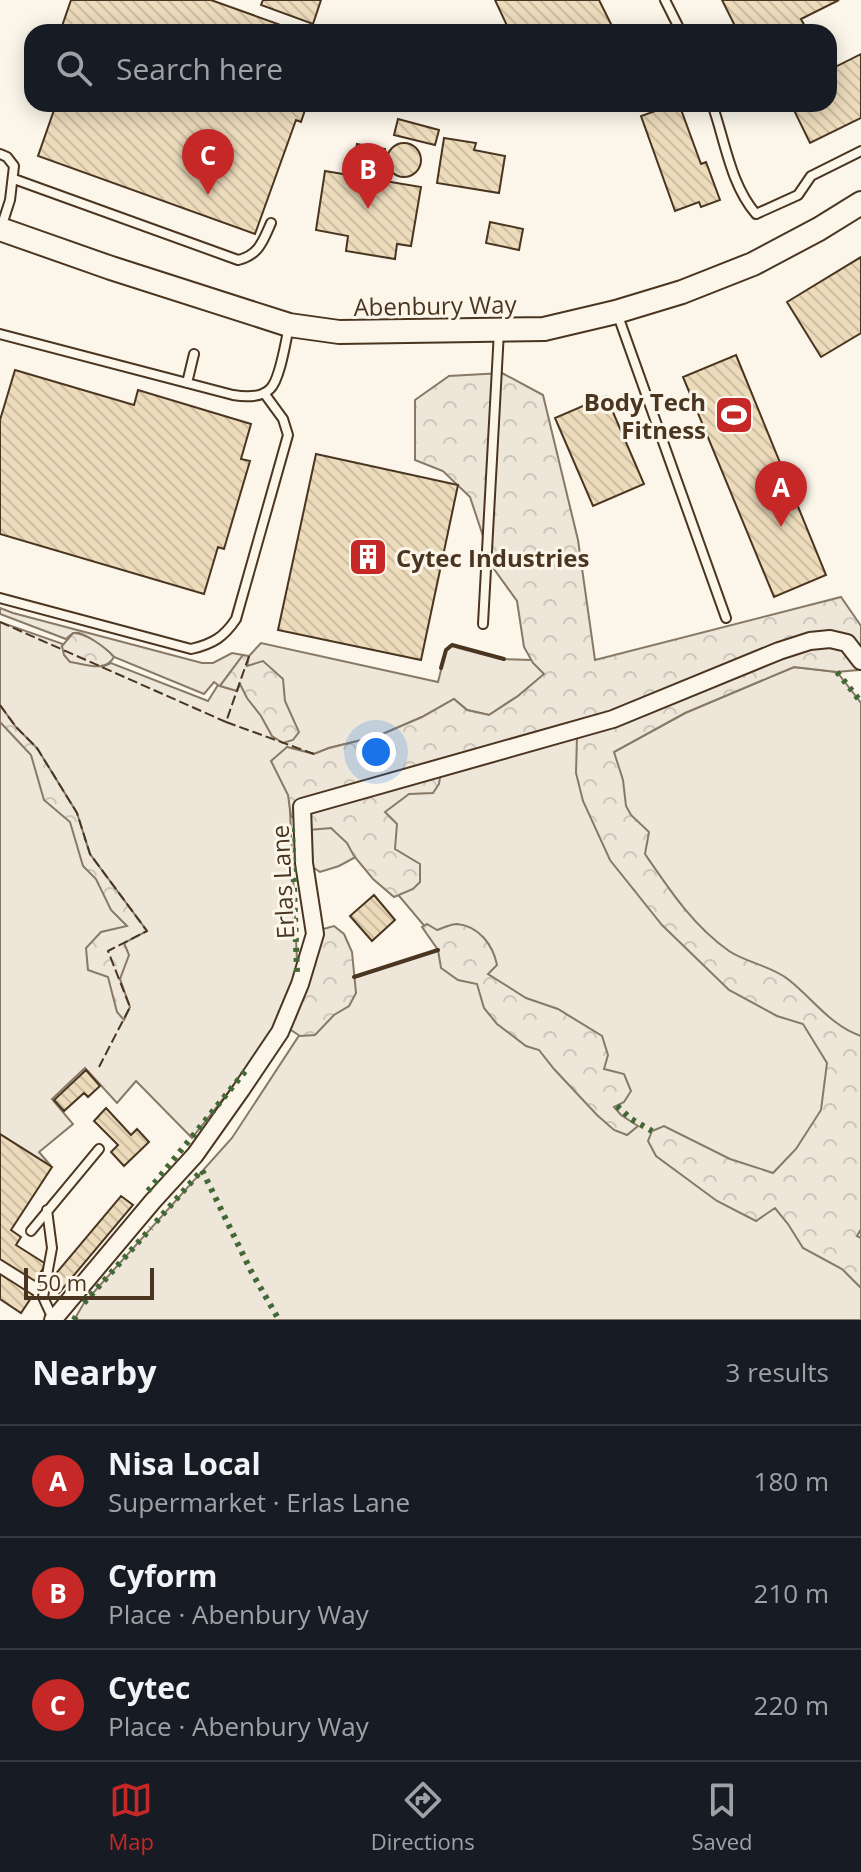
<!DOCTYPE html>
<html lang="en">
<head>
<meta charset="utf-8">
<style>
	body { margin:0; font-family:"Open Sans",sans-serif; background:#20242c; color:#f1f3f6 }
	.scale { position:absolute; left:24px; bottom:20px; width:130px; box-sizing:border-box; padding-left:8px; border:4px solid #4a3520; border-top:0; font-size:22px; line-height:28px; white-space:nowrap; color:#4a3520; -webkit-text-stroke:6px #fbf6e9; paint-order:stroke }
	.you { position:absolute; left:376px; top:752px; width:28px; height:28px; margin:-20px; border:6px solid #fff; border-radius:50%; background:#1a73e8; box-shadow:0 0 0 12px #1a73e833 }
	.badge { display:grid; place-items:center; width:52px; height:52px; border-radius:50%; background:#c62828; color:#fff; font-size:26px; font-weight:700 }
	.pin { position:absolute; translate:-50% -66px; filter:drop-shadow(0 2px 4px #0008) }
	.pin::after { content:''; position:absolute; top:42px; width:28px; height:24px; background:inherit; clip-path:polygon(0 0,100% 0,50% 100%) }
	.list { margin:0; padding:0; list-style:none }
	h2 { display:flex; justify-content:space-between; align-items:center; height:104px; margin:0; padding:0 32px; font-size:34px }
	h2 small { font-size:26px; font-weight:400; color:#9ea1a6 }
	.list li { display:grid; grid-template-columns:52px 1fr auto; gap:24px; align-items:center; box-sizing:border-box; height:112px; padding:0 32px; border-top:2px solid #363941 }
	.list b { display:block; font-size:30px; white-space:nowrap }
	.list p { margin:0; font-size:26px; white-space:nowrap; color:#9ea1a6 }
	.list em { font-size:26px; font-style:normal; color:#9ea1a6 }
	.icon { flex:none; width:44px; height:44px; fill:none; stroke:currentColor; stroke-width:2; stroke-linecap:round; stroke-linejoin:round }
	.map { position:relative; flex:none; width:861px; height:1320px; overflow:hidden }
	.search { position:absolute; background:#171b24; box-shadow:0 4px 20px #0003; left:24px; right:24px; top:24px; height:88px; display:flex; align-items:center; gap:20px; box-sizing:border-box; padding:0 28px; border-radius:24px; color:#9ea1a6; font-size:30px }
	.sheet { height:440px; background:#171b24 }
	nav { display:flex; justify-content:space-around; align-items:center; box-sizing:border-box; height:112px; border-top:2px solid #363941; background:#171b24; font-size:22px; color:#9ea1a6 }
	nav a { display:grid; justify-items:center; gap:4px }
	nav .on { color:#c62828 }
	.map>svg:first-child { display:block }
	.green { fill:#ede6d9; stroke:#887966; stroke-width:2 }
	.forest { fill:url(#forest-crowns); stroke:#887966; stroke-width:2 }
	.building { fill:url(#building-back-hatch); stroke:#4a3520; stroke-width:2 }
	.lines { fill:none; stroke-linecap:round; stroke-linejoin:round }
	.lane-casing { stroke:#4a3520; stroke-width:12 }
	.street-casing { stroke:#4a3520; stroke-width:20 }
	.secondary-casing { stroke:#4a3520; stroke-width:26 }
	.lane { stroke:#fbf6e9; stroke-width:8 }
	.street { stroke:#fbf6e9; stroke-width:16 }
	.secondary { stroke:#fbf6e9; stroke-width:22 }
	.hedge { stroke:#436837; stroke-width:6; stroke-dasharray:4 6; stroke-linecap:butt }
	.fence { stroke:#4a3520; stroke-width:2; stroke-dasharray:10 4; stroke-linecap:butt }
	.wall { stroke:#4a3520; stroke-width:4 }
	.labels { text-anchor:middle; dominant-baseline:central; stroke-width:6; stroke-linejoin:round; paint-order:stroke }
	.street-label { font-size:24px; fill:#4a3520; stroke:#fbf6e9 }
	.poi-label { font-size:24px; font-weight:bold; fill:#4a3520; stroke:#fbf6e9; text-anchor:end }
</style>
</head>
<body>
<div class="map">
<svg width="861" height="1320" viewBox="0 0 861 1320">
	<defs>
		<pattern id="forest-crowns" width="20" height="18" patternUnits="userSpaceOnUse" patternTransform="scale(2)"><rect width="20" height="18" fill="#ede6d9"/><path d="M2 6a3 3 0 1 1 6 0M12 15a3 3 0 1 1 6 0" fill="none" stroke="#cdc6ba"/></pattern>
		<pattern id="building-back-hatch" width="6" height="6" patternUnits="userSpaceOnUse" patternTransform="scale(2)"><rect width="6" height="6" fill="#ecdcbc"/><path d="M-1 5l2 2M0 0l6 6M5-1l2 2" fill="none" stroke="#ccbda1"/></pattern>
	</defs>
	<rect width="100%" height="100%" fill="#fbf6e9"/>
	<path class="green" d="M0,608L13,613L202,663H213L232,653L243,655L220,686L237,691L249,656L261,643L438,682L446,650L452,645L504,659L532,660L545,674L518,696L489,715L467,710L454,699L422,717L378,736L329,748L314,754L287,747L298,981L273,1036L192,1138L136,1081L117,1103L85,1068L52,1099L73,1124L39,1152L51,1166L0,1134V622L63,644L62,646L102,667L111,663L208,701L218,685L214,682L204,694L114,657C108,650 87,635 79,633C72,632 71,635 66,639L0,614Z
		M794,667L837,672L861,703V1320H74L84,1303L232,1138L332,985L443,948L363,853L339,866L320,872L311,866L304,833L316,815L441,771L577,736L586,767L685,713Z"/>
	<path class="forest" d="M502,373L543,395L578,540L595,660L841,597L861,626V663L858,670L837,672L794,667L685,713L614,752L623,780L626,806L631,815L649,832L645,854C669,889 693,926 729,951C747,963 772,966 789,980C813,999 831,1026 861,1036V1229L857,1236L861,1238V1288L842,1269L803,1248L788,1224L775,1208L756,1221L717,1201L656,1156L648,1141L652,1131L664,1126L730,1159L773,1173L796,1149L821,1110L827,1063L803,1024L777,1016L729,990L662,925L610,860L583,801L576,773L577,736L441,771L439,784L433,793L409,794L385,812L397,824L395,849L420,864V882L413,889L394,897L373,879L354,856L347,843L331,828L309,830L291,816L288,795L271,761L287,747L314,754L329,748L378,736L422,717L454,699L467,710L489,715L518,696L544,674L533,663L524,647L517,601L494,569L470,497L443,471L415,460V400L449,376Z
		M73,633C86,633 105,647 114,657C105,673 86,664 70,662L64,655L62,646Z
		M243,655L249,656L247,666L263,661L283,679L285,701L299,732L293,740L283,743L272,736L261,716L247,698L240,684L237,691L220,686Z
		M0,705L16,727L37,748L77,813L90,854L147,931L124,943L129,955L120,979L130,1007L124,1020L117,1012L108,977L88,970L86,948L101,932L127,926L111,910L96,879L83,866L70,822L44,800L31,755L0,722Z
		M427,924L437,930C443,928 451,924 457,924C479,926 493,945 497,965L488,974L526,998L558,1009L602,1036L608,1055L604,1069L624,1074L631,1091L624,1102L614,1107L621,1115L638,1126L627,1135L614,1130L597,1115L554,1069L539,1050L526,1046L497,1024L484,1008L477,984L458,980L441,968L438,950L422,927Z
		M334,926L344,934L352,952L356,993L349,1006L334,1015L315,1035L300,1036L291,1030V1018L323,929Z"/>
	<path class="building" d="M71,0H211L300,32H60Z
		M263,0H321L313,24L261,5Z
		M495,0H599L615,32H510Z
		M722,0H839L801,19L808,32H738Z
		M861,54V118L810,143L791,104H829V70Z
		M37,104H307L301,122L296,120L255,234L38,156L54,110Z
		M675,104H679L701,164L706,162L720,200L701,207L699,202L675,211L641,116Z
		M398,119L439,130L435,145L394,135Z
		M444,138L476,143L474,150L505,156L499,193L437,183Z
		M387 160a17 17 0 1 1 34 0a17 17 0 1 1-34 0Z
		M357,144L385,149L383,175L374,173L377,161L360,158V155L355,154Z
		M325,171L421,187L411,246L397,244L395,259L346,251L348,236L316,230Z
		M490,222L523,229L519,250L486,243Z
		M861,257V333L821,357L787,302Z
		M736,355L826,575L774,597L683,377Z
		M15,370L134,405L138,390L251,424L241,459L250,461L224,549L218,547L204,594L0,534V420Z
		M606,396L644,484L593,506L555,418Z
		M316,454L458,485L421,660L278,630Z
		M374,895L395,920L372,941L350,916Z
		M86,1070L100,1086L88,1097L84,1093L64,1111L54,1100Z
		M106,1108L131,1135L137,1129L149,1142L124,1166L111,1152L118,1145L94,1121Z
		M0,1134L52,1167L11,1230L21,1237L16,1245L46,1264L35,1281L0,1259Z
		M121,1196L133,1205L59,1293L48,1283Z
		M0,1274L33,1295L21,1313L0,1299Z"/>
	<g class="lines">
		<g class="lane-casing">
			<path id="lane" d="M665,0L681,32
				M712,104C725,140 730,184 756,214L798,195L811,176L861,151
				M0,154L7,157L14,166L10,200L1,228
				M14,179L238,260C259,255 263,241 271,223
				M617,313L726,618
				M0,334L233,395C245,397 261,398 270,389C280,380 286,340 289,326
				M187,383L194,354
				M0,598L191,649C213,644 224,637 236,619L288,435L283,419L264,393
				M483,624L499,331
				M47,1210L52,1248L43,1297L53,1319
				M31,1231L99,1149"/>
		</g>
		<g class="street-casing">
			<path id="street" d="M53,1320L153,1201L195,1155L241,1090L280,1032L300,984L315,934L304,863L302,807L613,719L779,651L810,641L830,639L847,643L861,661"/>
		</g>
		<g class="secondary-casing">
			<path id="secondary" d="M0,229L111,268L289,325L339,332L544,329L616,312L682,292L753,264L819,229L861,203"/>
		</g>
		<use href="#lane" class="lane"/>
		<use href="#street" class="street"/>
		<use href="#secondary" class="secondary"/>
		<path class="hedge" d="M837,672L861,702
			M292,828L297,972
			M617,1106L631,1119L652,1131
			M148,1191L247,1069
			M156,1222L202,1170L251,1271L279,1320
			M84,1303L151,1228
			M74,1320L78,1312"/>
		<path class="fence" d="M0,622L226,722
			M249,656L226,722L314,754
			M0,705L16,727L37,748L77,813L90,854L147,931L108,951L130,1007L99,1067"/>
		<path class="wall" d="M441,668L446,650L452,645L504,659
			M354,977L438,950"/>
	</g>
	<defs>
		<g id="stadium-square" transform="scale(2)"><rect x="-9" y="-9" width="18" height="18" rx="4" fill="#c62828" stroke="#fbf6e9"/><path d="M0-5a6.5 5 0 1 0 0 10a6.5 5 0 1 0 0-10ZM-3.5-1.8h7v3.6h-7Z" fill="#fff"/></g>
		<g id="building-square" transform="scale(2)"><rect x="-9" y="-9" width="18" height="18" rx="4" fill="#c62828" stroke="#fbf6e9"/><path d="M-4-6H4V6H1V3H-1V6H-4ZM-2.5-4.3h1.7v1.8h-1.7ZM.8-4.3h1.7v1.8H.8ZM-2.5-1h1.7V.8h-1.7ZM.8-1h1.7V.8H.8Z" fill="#fff"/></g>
	</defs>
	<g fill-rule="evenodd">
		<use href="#stadium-square" x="734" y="415"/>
		<use href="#building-square" x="368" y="557"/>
	</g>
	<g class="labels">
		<g class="street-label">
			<text transform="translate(435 305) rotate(-1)">Abenbury Way</text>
			<text transform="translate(282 882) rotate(-93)">Erlas Lane</text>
		</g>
		<g class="poi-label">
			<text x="706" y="401">Body Tech<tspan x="706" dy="28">Fitness</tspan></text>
			<text x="396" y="557" text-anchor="start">Cytec Industries</text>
		</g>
	</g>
</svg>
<div class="scale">50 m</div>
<div class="you"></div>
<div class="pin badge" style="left:781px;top:527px">A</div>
<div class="pin badge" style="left:368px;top:209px">B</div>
<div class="pin badge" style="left:208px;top:195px">C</div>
<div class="search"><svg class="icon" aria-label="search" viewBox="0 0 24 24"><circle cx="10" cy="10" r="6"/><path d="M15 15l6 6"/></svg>Search here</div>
</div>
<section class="sheet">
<h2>Nearby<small>3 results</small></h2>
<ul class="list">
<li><span class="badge">A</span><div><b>Nisa Local</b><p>Supermarket · Erlas Lane</p></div><em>180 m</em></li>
<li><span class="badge">B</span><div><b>Cyform</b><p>Place · Abenbury Way</p></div><em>210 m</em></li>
<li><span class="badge">C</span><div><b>Cytec</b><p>Place · Abenbury Way</p></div><em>220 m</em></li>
</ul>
</section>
<nav>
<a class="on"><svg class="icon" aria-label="map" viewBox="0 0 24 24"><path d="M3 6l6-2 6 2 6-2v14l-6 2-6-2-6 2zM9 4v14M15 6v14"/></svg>Map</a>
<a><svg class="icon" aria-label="directions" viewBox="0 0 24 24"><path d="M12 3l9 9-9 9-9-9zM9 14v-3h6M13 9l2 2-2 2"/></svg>Directions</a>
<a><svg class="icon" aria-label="saved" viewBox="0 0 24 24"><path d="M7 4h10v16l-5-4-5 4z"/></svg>Saved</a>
</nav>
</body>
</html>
